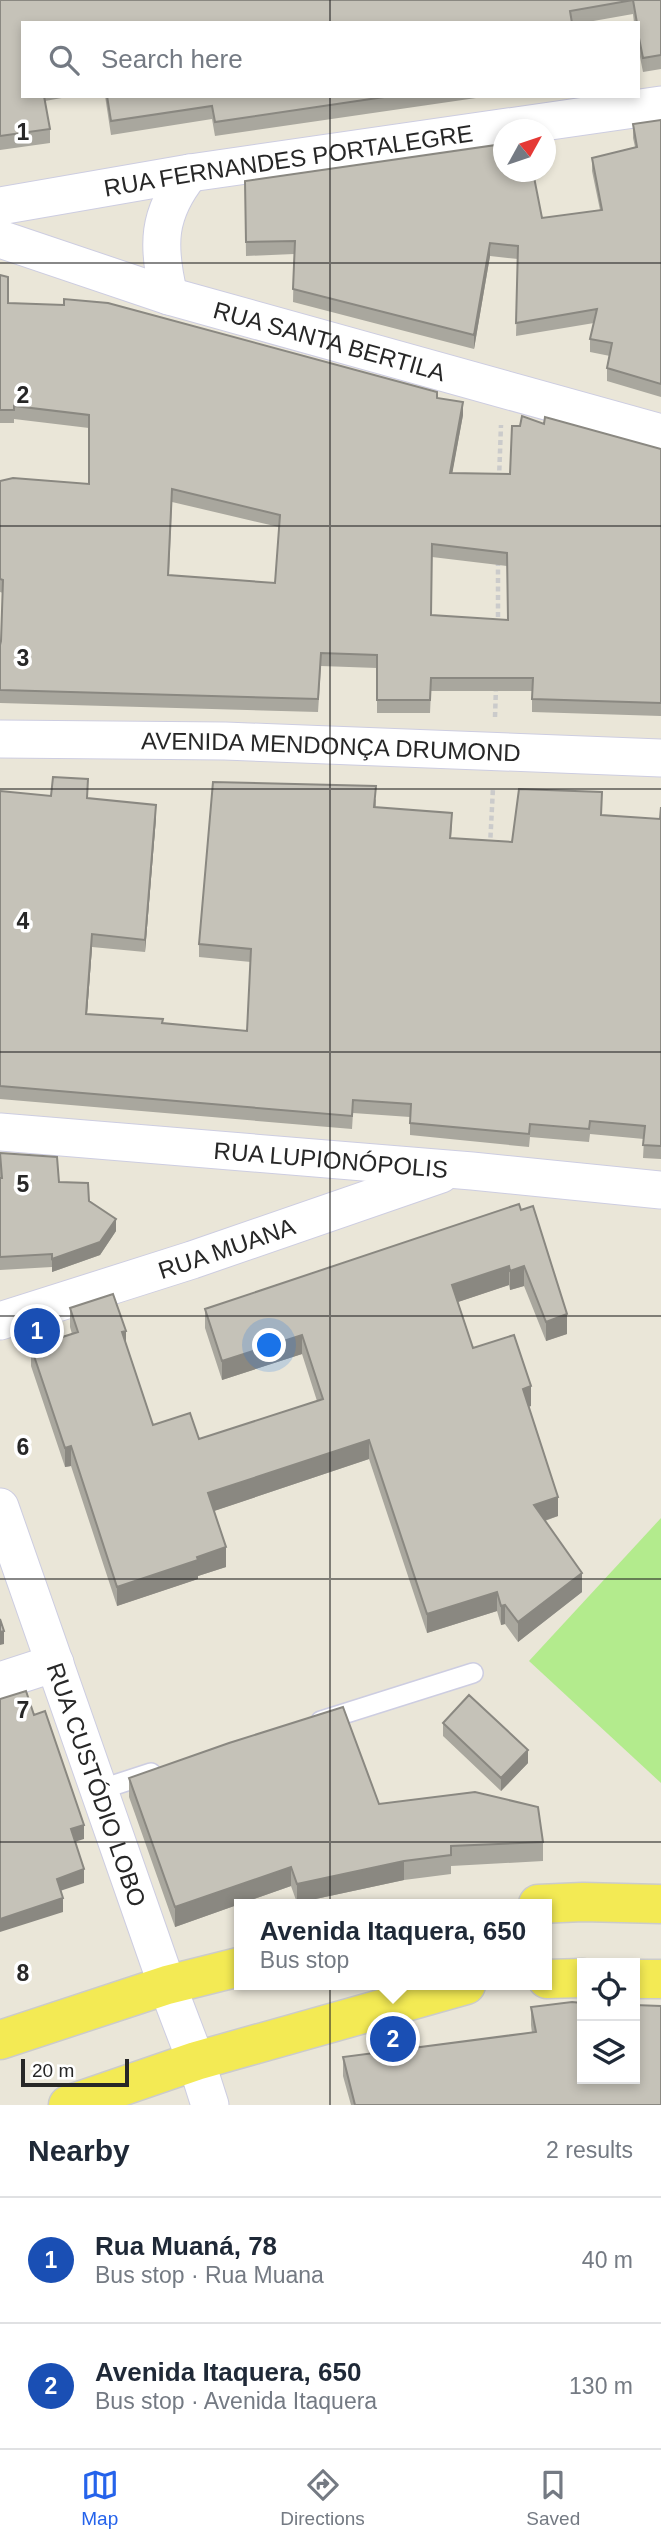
<!DOCTYPE html>
<html lang="en">
<head>
<meta charset="utf-8">
<style>
	body { margin:0; font-family:Arial,sans-serif; background:#f6f6f7; color:#1f2937 }
	.controls { position:absolute; right:21px; bottom:21px; display:grid; overflow:hidden; border-radius:0px; box-shadow:0 4px 10px #0003 }
	.controls button { width:63px; height:63px; display:grid; place-items:center; padding:0; border:0; border-bottom:2px solid #e0e1e3; background:#fff; color:#1f2937; font:35px sans-serif }
	.compass { position:absolute; left:493px; top:119px; width:63px; height:63px; border-radius:50%; background:#fff; box-shadow:0 4px 10px #0003; rotate:50deg }
	.scale { position:absolute; left:21px; bottom:18px; width:108px; box-sizing:border-box; padding-left:7px; border:4px solid #272727; border-top:0; font-size:19px; line-height:24px; white-space:nowrap; color:#272727; -webkit-text-stroke:5px #fff; paint-order:stroke }
	.you { position:absolute; left:270px; top:1346px; width:24px; height:24px; margin:-18px; border:5px solid #fff; border-radius:50%; background:#1a73e8; box-shadow:0 0 0 10px #1a73e833 }
	.badge { display:grid; place-items:center; width:46px; height:46px; border-radius:50%; background:#2563eb; color:#fff; font-size:23px; font-weight:700 }
	.pin { position:absolute; translate:-50% -50%; border:4px solid #fff; box-shadow:0 2px 7px #0006 }
	.popup { position:absolute; left:234px; top:1899px; width:318px; height:91px; box-sizing:border-box; display:grid; place-content:center; border-radius:0px; background:#fff; filter:drop-shadow(0 2px 5px #0005); font-size:23px; white-space:nowrap; color:#747a83 }
	.popup b { font-size:26px; color:#1f2937 }
	.popup::after { content:''; position:absolute; left:50%; top:100%; margin-left:-14px; border:14px solid transparent; border-top-color:#fff }
	.list { margin:0; padding:0; list-style:none }
	h2 { display:flex; justify-content:space-between; align-items:center; height:91px; margin:0; padding:0 28px; font-size:30px }
	h2 small { font-size:23px; font-weight:400; color:#747a83 }
	.list li { display:grid; grid-template-columns:46px 1fr auto; gap:21px; align-items:center; box-sizing:border-box; height:126px; padding:0 28px; border-top:2px solid #e0e1e3 }
	.list b { display:block; font-size:26px; white-space:nowrap }
	.list p { margin:0; font-size:23px; white-space:nowrap; color:#747a83 }
	.list em { font-size:23px; font-style:normal; color:#747a83 }
	.icon { flex:none; width:38px; height:38px; fill:none; stroke:currentColor; stroke-width:2; stroke-linecap:round; stroke-linejoin:round }
	.map { position:relative; flex:none; width:661px; height:2105px; overflow:hidden }
	.search { position:absolute; background:#fff; box-shadow:0 4px 10px #0003; left:21px; right:21px; top:21px; height:77px; display:flex; align-items:center; gap:18px; box-sizing:border-box; padding:0 24px; border-radius:0px; color:#747a83; font-size:26px }
	.sheet { height:343px; background:#fff }
	nav { display:flex; justify-content:space-around; align-items:center; box-sizing:border-box; height:98px; border-top:2px solid #e0e1e3; background:#fff; font-size:19px; color:#747a83 }
	nav a { display:grid; justify-items:center; gap:4px }
	nav .on { color:#2563eb }
	.map>svg:first-child { display:block }
	.pitch { fill:#b3eb8d }
	.lines { fill:none; stroke-linecap:round; stroke-linejoin:round }
	.service-casing { stroke:#cdcde1; stroke-width:22 }
	.minor-casing { stroke:#cdcde1; stroke-width:39 }
	.primary-casing { stroke:#cbcbcb; stroke-width:41 }
	.path { stroke:#cbcbcb; stroke-width:4.5; stroke-dasharray:5 3.5; stroke-linecap:butt }
	.service { stroke:#fff; stroke-width:19 }
	.minor { stroke:#fff; stroke-width:37 }
	.primary { stroke:#f3ea54; stroke-width:38 }
	.wall { fill:#a9a79e; fill-rule:evenodd }
	.shaded-wall { fill:#8a8881 }
	.building { fill:#c5c2b8; stroke:#8a8881; stroke-width:2; fill-rule:evenodd }
	.grid { fill:none; stroke:#272727; stroke-width:2; stroke-opacity:0.55 }
	.labels { text-anchor:middle; dominant-baseline:central; stroke-width:7; stroke-linejoin:round; paint-order:stroke }
	.street-label { font-size:24px; fill:#272727; stroke:#fff }
	.grid-label { font-size:23px; text-anchor:middle; font-weight:bold; fill:#272727; stroke:#fff; stroke-width:7; stroke-linejoin:round; paint-order:stroke }
</style>
</head>
<body>
<div class="map">
<svg width="661" height="2105" viewBox="0 0 661 2105">
	<rect width="100%" height="100%" fill="#eae6d8"/>
	<path class="pitch" d="M661,1518V1783L529,1661Z"/>
	<g class="lines">
		<g class="service-casing">
			<path id="service" d="M321,1721L473,1673
				M99,1790L151,1773"/>
		</g>
		<g class="minor-casing">
			<g id="minor">
				<path id="s1" d="M0,206L190,173L661,105"/>
				<path id="s2" d="M0,239L169,296L661,433"/>
				<path d="M169,296C157,246 157,214 190,173"/>
				<path id="s3" d="M0,739L225,741L661,758"/>
				<path id="s4" d="M0,1132L472,1171L661,1190"/>
				<path id="s5" d="M0,1321L192,1260L441,1174"/>
				<path id="s6" d="M0,1507L167,1985L196,2061L210,2105"/>
				<path d="M0,1681L55,1663"/>
			</g>
		</g>
		<g class="primary-casing">
			<path id="primary" d="M538,1904L583,1902L661,1904
				M547,1979L582,1978
				M635,1979H661
				M0,2040L167,1985L239,1967
				M68,2105L196,2061L466,1985"/>
		</g>
		<path class="path" d="M499,479L501,425
			M498,561V622
			M495,717L496,687
			M490,846L493,788"/>
		<use href="#service" class="service"/>
		<use href="#minor" class="minor"/>
		<use href="#primary" class="primary"/>
	</g>
	<path class="wall" d="M0,0H661V69L643,72L638,47V23H634L633,14L582,23H23V96H73L45,101L50,129V143L0,150Z
		M105,96H483V97L215,136L212,119L111,135Z
		M661,120V397L607,381V368L610,356L590,352V339L594,323L516,336L518,259L490,256L474,349L293,302L294,254L246,256L245,181L542,218L600,210L592,171V158L635,147L633,138V124Z
		M0,275L8,303L437,398L463,415L452,473L510,474L520,426L544,424L661,449V716L532,712V691H431L430,713H377V668L321,666L318,712L0,703V645L1,641L3,593L0,592V481L89,484V428L14,419V423H0ZM172,502L279,527L275,583L169,575ZM432,557L507,566L508,620L431,615Z
		M0,791L51,796L88,792V798L156,818L145,952L92,947L87,1014L163,1023L247,1031L251,962L199,957V944L376,799V807L452,826L451,838L512,842L601,815L660,819L661,807V1159L643,1158L644,1139L590,1134L589,1142L530,1137L529,1147L410,1135V1117L353,1113L352,1129L0,1099Z
		M0,1153L59,1182L89,1201L116,1231L100,1255L52,1272V1267L0,1270Z
		M519,1204L567,1334L546,1341L524,1286L510,1290L509,1285L458,1302L473,1348L531,1406L528,1407L558,1516L545,1521L582,1592L518,1642L505,1624L501,1625L497,1611L427,1633L369,1459L214,1511L226,1567L198,1576V1579L117,1606L71,1466L65,1467L31,1366V1347L72,1334L70,1327V1308L126,1344L153,1425L199,1439L317,1401L302,1354L222,1380L205,1328V1309Z
		M443,1723L528,1763L501,1791L443,1736Z
		M129,1778L379,1804L543,1842V1861L451,1866V1874L404,1880L297,1903L291,1886L175,1927L129,1797Z
		M531,2007L661,2105H351L343,2076V2057L532,2033L531,2025Z"/>
	<path class="shaded-wall" d="M490,243V256L474,349V335Z
		M463,402V415L450,486V473Z
		M156,805V818L145,952V940Z
		M92,934V947L86,1027V1014Z
		M116,1219V1231L100,1255L52,1272V1259Z
		M509,1266V1285L452,1304V1285Z
		M524,1266V1286L510,1290V1271Z
		M567,1314V1334L546,1341V1322Z
		M126,1331V1350L122,1332Z
		M302,1335V1354L222,1380V1361Z
		M531,1386V1406L523,1408V1389Z
		M369,1440V1459L208,1513V1493Z
		M71,1446V1466L65,1467V1448Z
		M558,1497V1516L534,1524V1505Z
		M226,1547V1567L198,1576V1579L117,1606V1587L197,1557Z
		M582,1573V1592L518,1642V1622Z
		M497,1592V1611L427,1633V1614Z
		M505,1605V1624L501,1625V1606Z
		M4,1631V1644L0,1645V1632Z
		M528,1750V1763L501,1791V1778Z
		M84,1825V1839L71,1843V1829Z
		M404,1861V1880L297,1903V1884Z
		M291,1867V1886L175,1927V1907Z
		M84,1869V1883L57,1892V1879Z
		M63,1898V1912L0,1932V1919Z"/>
	<path class="building" d="M0,0H661V55L643,58L638,33V23H637L633,0L570,11L572,23H23V96H44L50,129L0,136Z
		M107,96H391L215,122L212,106L111,121Z
		M661,120V384L607,368L612,343L590,339L597,309L516,323L518,246L490,243L474,335L293,289L295,241L246,242L245,181L503,144V172H533L542,218L602,210L592,158L637,147L633,124Z
		M0,275L8,277V303L64,305V299L108,303L437,392V398L463,402L450,473L510,474L512,426H520L522,416L544,424L545,417L661,449V703L532,699L533,678H431L430,700H377V655L321,653L318,699L0,690V645L1,641L3,580L0,579V481L13,478L89,484V415L14,406V410H0ZM172,489L280,515L275,583L168,575ZM432,544L507,553L508,620L431,615Z
		M53,777L88,779L87,798L156,805L145,940L92,934L86,1014L163,1019L162,1023L247,1031L251,949L199,944L213,782L376,786L374,807L452,813L450,838L512,842L519,789L602,792L601,815L660,819L661,807V1146L643,1145L645,1126L590,1121L589,1129L530,1124L529,1134L410,1123L411,1104L353,1100L352,1116L0,1086V791L51,796Z
		M0,1153L57,1157L59,1182L88,1183L89,1201L116,1219L100,1242L52,1259V1254L0,1257V1178H2Z
		M519,1204L521,1210L533,1206L567,1314L546,1322L524,1266L510,1271L509,1266L452,1285L473,1348L514,1335L531,1386L523,1389L558,1497L534,1505L582,1573L518,1622L505,1605L501,1606L497,1592L427,1614L369,1440L208,1493L226,1547L197,1557L198,1560L117,1587L71,1446L65,1448L31,1347L78,1332L70,1308L113,1294L126,1331L122,1332L153,1425L190,1413L199,1439L323,1399L302,1335L222,1361L205,1309Z
		M0,1619L4,1631L0,1632Z
		M26,1691L34,1715L45,1711L84,1825L71,1829L84,1869L57,1879L63,1898L0,1919V1699Z
		M469,1695L528,1750L501,1778L443,1723Z
		M343,1707L379,1804L475,1792L538,1807L543,1842L451,1846V1855L404,1861L297,1884L291,1867L175,1907L129,1778L229,1743Z
		M572,2002L582,2003V2079H635V2005L661,2006V2105H355L343,2057L536,2032L531,2007Z"/>
	<path class="grid" d="M330,0V23M330,96V2105M0,263H661M0,526H661M0,789H661M0,1052H661M0,1316H661M0,1579H661M0,1842H661"/>
	<g class="labels">
		<g class="street-label">
			<text stroke="none"><textPath href="#s1" startOffset="292">RUA FERNANDES PORTALEGRE</textPath></text>
			<text stroke="none"><textPath href="#s2" startOffset="345">RUA SANTA BERTILA</textPath></text>
			<text stroke="none"><textPath href="#s3" startOffset="331">AVENIDA MENDONÇA DRUMOND</textPath></text>
			<text stroke="none"><textPath href="#s4" startOffset="332">RUA LUPIONÓPOLIS</textPath></text>
			<text stroke="none"><textPath href="#s5" startOffset="238">RUA MUANA</textPath></text>
			<text stroke="none"><textPath href="#s6" startOffset="294">RUA CUSTÓDIO LOBO</textPath></text>
		</g>
	</g>
	<g class="grid-label">
		<text x="23" y="140">1</text>
		<text x="23" y="403">2</text>
		<text x="23" y="666">3</text>
		<text x="23" y="929">4</text>
		<text x="23" y="1192">5</text>
		<text x="23" y="1455">6</text>
		<text x="23" y="1718">7</text>
		<text x="23" y="1981">8</text>
	</g>
</svg>
<div class="controls">
<button><svg class="icon" aria-label="locate" viewBox="0 0 24 24"><circle cx="12" cy="12" r="6"/><path d="M12 2v4M12 18v4M2 12h4M18 12h4"/></svg></button>
<button><svg class="icon" aria-label="layers" viewBox="0 0 24 24"><path d="M12 4l9 5-9 5-9-5zM3 14l9 5 9-5"/></svg></button>
</div>
<svg class="compass" viewBox="-18 -18 36 36"><path d="M0-13l5 13h-10z" fill="#e53935"/><path d="M0 13l5-13h-10z" fill="#747a83"/></svg>
<div class="scale">20 m</div>
<div class="you"></div>
<div class="pin badge" style="left:37px;top:1331px;background:#1a4fb4">1</div>
<div class="pin badge" style="left:393px;top:2039px;background:#1a4fb4">2</div>
<div class="popup"><b>Avenida Itaquera, 650</b>Bus stop</div>
<div class="search"><svg class="icon" aria-label="search" viewBox="0 0 24 24"><circle cx="10" cy="10" r="6"/><path d="M15 15l6 6"/></svg>Search here</div>
</div>
<section class="sheet">
<h2>Nearby<small>2 results</small></h2>
<ul class="list">
<li><span class="badge" style="background:#1a4fb4">1</span><div><b>Rua Muaná, 78</b><p>Bus stop · Rua Muana</p></div><em>40 m</em></li>
<li><span class="badge" style="background:#1a4fb4">2</span><div><b>Avenida Itaquera, 650</b><p>Bus stop · Avenida Itaquera</p></div><em>130 m</em></li>
</ul>
</section>
<nav>
<a class="on"><svg class="icon" aria-label="map" viewBox="0 0 24 24"><path d="M3 6l6-2 6 2 6-2v14l-6 2-6-2-6 2zM9 4v14M15 6v14"/></svg>Map</a>
<a><svg class="icon" aria-label="directions" viewBox="0 0 24 24"><path d="M12 3l9 9-9 9-9-9zM9 14v-3h6M13 9l2 2-2 2"/></svg>Directions</a>
<a><svg class="icon" aria-label="saved" viewBox="0 0 24 24"><path d="M7 4h10v16l-5-4-5 4z"/></svg>Saved</a>
</nav>
</body>
</html>
